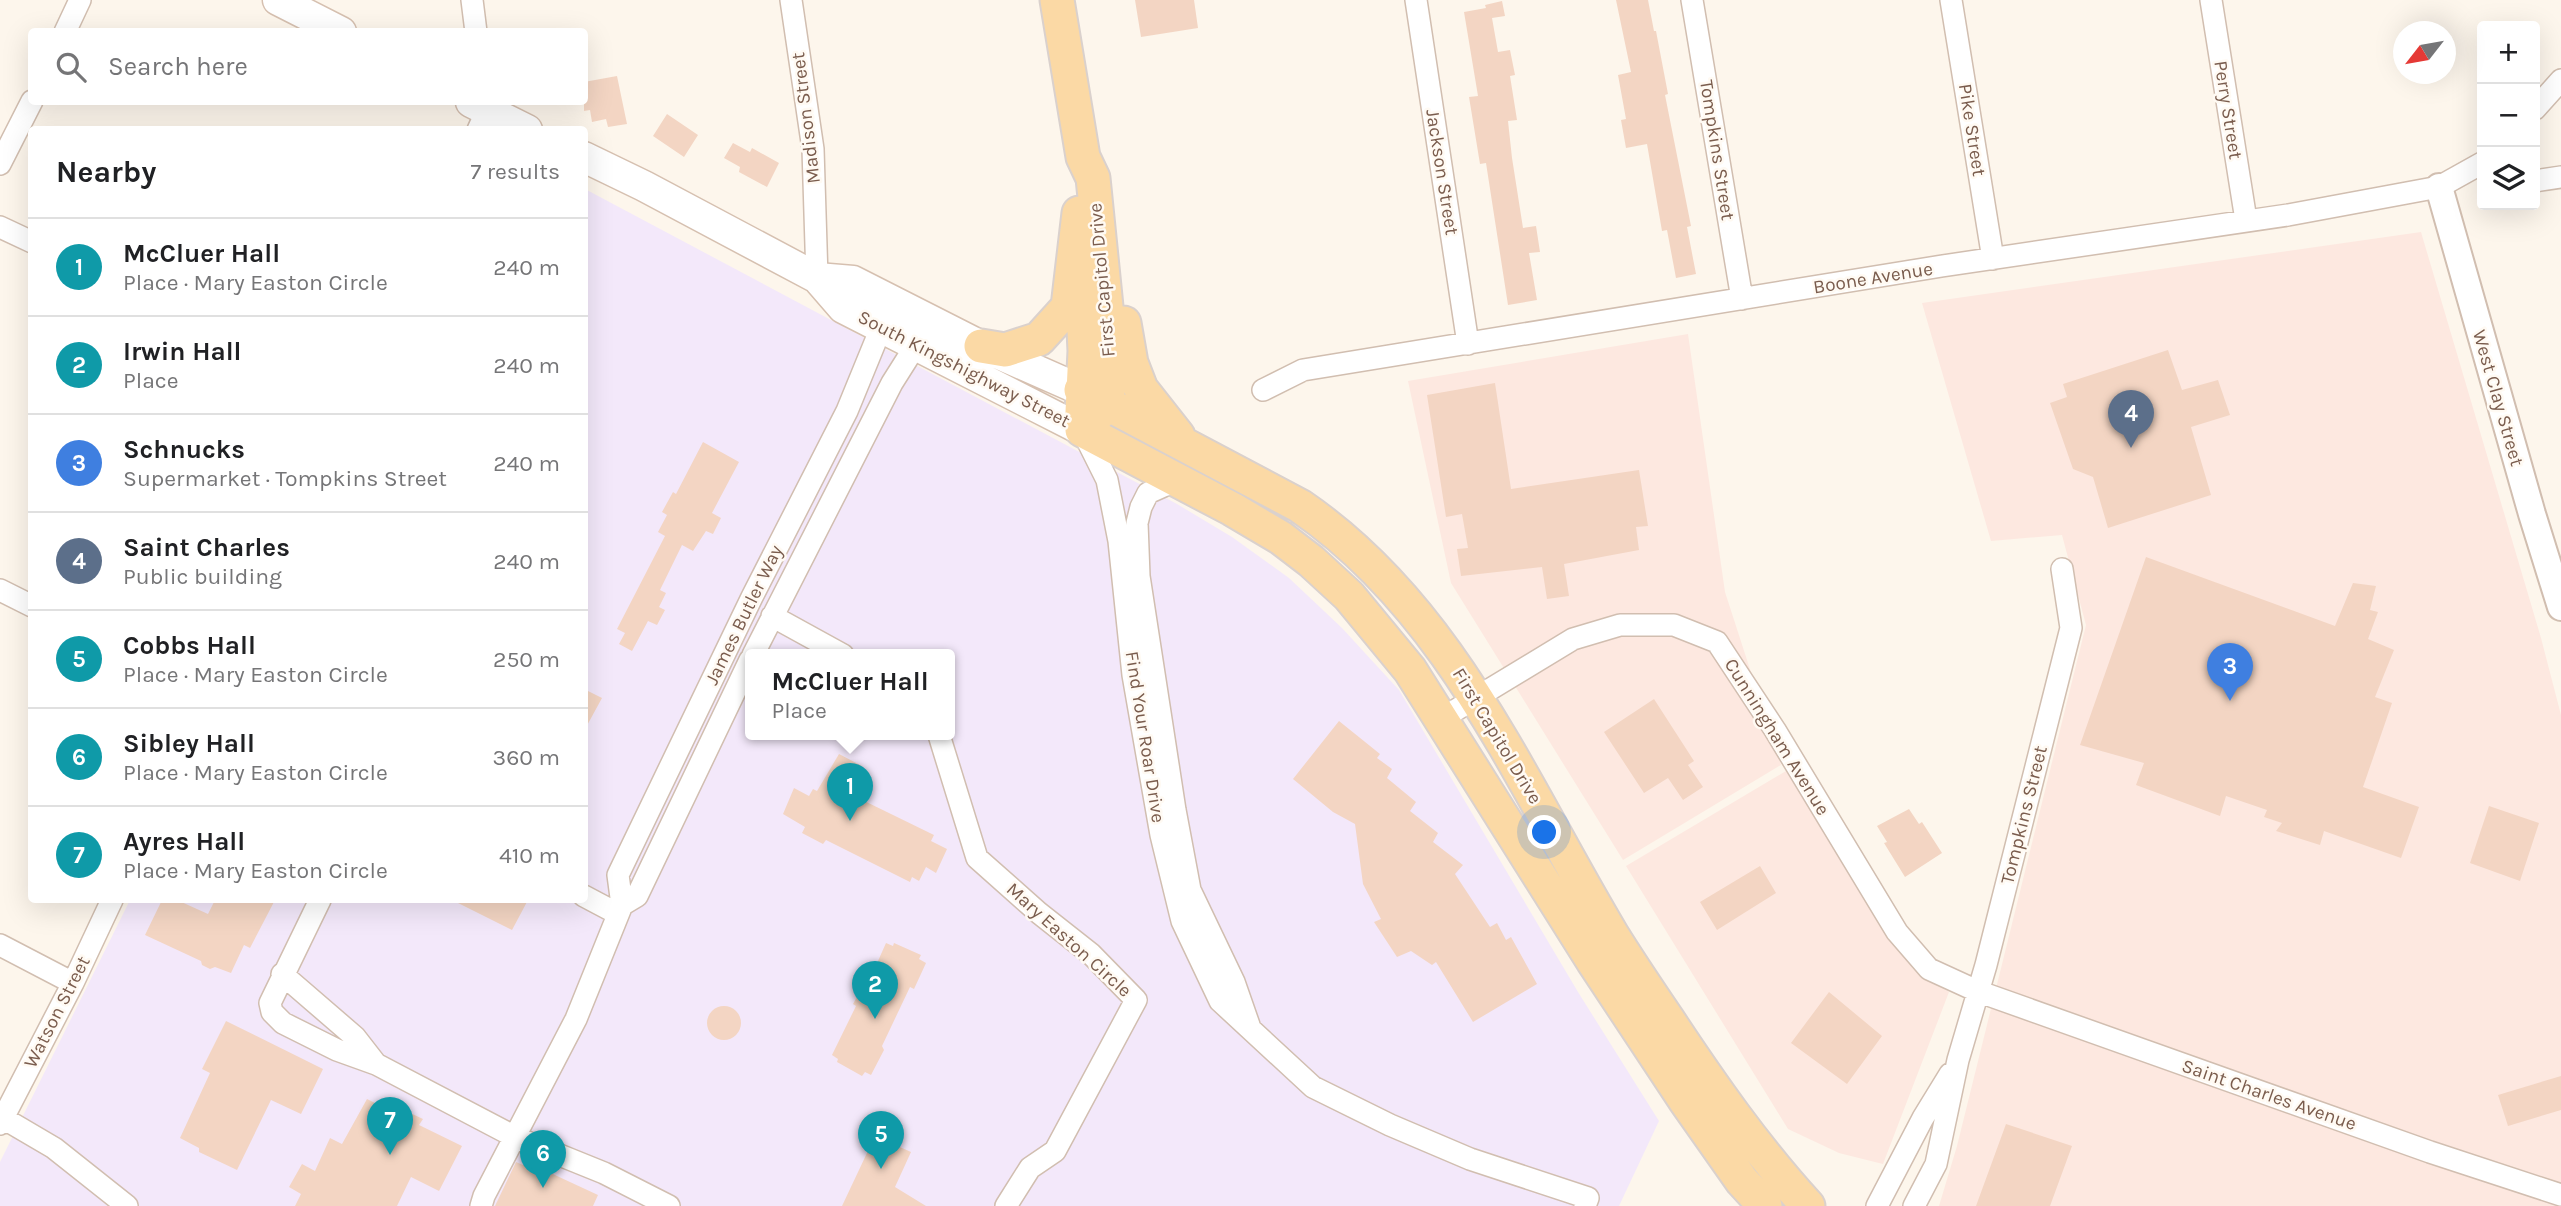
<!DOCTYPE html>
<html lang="en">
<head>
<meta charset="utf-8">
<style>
	body { margin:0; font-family:Karla,sans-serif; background:#f2f2f2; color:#202124 }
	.controls { position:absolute; right:21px; top:21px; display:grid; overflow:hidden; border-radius:7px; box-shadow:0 7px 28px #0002 }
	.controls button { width:63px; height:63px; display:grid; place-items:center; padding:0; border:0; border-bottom:2px solid #e0e0e0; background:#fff; color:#202124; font:35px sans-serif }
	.compass { position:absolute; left:2393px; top:21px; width:63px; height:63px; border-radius:50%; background:#fff; box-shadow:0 7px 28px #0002; rotate:239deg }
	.you { position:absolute; left:1545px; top:833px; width:24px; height:24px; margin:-18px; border:5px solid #fff; border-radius:50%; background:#1a73e8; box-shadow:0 0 0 10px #1a73e833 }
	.badge { display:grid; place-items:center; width:46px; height:46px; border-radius:50%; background:#d93025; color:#fff; font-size:23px; font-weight:700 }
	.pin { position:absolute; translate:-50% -58px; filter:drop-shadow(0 2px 4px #0008) }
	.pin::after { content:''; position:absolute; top:37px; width:24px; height:21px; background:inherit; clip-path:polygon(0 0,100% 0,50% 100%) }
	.popup { position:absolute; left:745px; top:649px; width:210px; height:91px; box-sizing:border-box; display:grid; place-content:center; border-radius:7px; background:#fff; filter:drop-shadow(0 2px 5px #0005); font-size:23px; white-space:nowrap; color:#757577 }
	.popup b { font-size:26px; color:#202124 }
	.popup::after { content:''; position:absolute; left:50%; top:100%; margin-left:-14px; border:14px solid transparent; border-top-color:#fff }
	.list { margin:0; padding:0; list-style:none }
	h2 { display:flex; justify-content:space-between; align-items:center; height:91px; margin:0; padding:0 28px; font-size:30px }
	h2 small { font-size:23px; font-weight:400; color:#757577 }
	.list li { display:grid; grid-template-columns:46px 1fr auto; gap:21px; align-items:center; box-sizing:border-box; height:98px; padding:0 28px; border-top:2px solid #e0e0e0 }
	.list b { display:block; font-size:26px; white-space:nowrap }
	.list p { margin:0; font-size:23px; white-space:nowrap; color:#757577 }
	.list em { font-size:23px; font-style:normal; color:#757577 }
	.icon { flex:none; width:38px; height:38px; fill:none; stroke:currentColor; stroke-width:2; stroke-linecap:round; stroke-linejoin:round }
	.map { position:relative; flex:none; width:2561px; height:1206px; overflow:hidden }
	.search { position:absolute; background:#fff; box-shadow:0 7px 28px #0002; left:28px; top:28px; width:560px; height:77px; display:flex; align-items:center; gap:18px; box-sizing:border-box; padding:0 24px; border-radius:7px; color:#757577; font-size:26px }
	.panel { position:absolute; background:#fff; box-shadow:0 7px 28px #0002; left:28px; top:126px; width:560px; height:777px; border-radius:7px }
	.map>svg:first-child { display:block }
	.commercial { fill:#fde8e0 }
	.education { fill:#f3e8fa; fill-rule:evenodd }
	.building { fill:#f3d5c3 }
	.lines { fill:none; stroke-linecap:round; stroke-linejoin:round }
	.minor-casing { stroke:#d1beb0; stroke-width:24 }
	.tertiary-casing { stroke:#d1beb0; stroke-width:30 }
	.secondary-casing { stroke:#d6c0b0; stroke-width:33 }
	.primary-casing { stroke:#dad1cd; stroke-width:37 }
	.minor { stroke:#fff; stroke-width:21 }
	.tertiary { stroke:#fff; stroke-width:26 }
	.secondary { stroke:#fff; stroke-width:30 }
	.primary { stroke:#fbd9a5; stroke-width:33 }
	.labels { text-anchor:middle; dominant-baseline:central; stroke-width:5; stroke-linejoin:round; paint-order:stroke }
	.street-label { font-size:19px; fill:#7a5c4d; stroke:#fffaf3 }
</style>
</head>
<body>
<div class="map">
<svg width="2561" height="1206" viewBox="0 0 2561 1206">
	<rect width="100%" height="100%" fill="#fdf6ec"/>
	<path class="commercial" d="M2421,232L2541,638L2561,715V1206H1939L1957,1146L2086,625L2062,535L1991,541L1922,303Z
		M1688,334L1725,592L1781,765L1623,860L1451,583L1408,381Z
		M1786,771L1913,969L1949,992L1883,1164L1839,1153L1788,1129L1626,866Z"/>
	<path class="education" d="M585,189L1177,504L1232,537L1289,578L1342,628L1399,690L1578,992L1659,1121L1619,1206H0V1162L130,900H584ZM750,655H950V735H750Z"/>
	<path class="building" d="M1135,0H1194L1198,28L1141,37Z
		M1616,0H1648L1654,31H1656L1668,94L1665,95L1691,226L1687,227L1696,274L1676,278L1667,230L1662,231L1647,144L1626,148L1621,120L1626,119L1618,75L1631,72Z
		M1502,1L1505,16L1492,18L1498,52L1510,50L1515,75L1510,76L1517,120L1508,121L1512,158L1523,228L1536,226L1540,252L1529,253L1537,300L1508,305L1486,163L1480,164L1469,97L1478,96L1464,12L1486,8L1485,5Z
		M617,76L627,124L608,127L606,119L592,122L590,110L584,111V82Z
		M667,114L698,135L684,157L653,136Z
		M733,143L750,152L752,148L779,163L767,187L739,172L740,167L724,158Z
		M2168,350L2182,390L2218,380L2230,415L2191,427L2211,495L2108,528L2093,477L2073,469L2050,403L2067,397L2063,384Z
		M1495,383L1511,489L1639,470L1648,526L1636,527L1639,550L1564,564L1569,596L1547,599L1542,567L1461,576L1457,549L1468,548L1462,514L1446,517L1427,395Z
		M703,442L739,462L712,513L721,518L713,534L706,531L693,551L682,545L660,590L666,593L659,607L665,610L657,625L648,621L632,651L619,644L625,633L617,629L665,536L658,532L667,515L662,512L673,492L676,494Z
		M2146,557L2335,626L2353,583L2376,586L2370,610L2378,612L2368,639L2394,650L2375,697L2392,703L2363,787L2419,807L2401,858L2324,831L2320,845L2276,831L2282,823L2264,817L2267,810L2226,796L2220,816L2136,785L2144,763L2080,745Z
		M584,689L602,698L584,731Z
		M1654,699L1694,761L1688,765L1703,787L1683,800L1668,778L1644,793L1604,732Z
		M1339,721L1380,754L1377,758L1392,769L1387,778L1416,802L1410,811L1438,833L1433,842L1463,865L1455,874L1490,927L1497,923L1506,940L1511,937L1537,984L1473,1022L1436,962L1432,965L1411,951L1397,957L1374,922L1381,919L1363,884L1355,824L1333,812L1293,779Z
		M839,754L862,766L848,793L934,835L931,841L947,849L936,873L926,867L919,881L912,877L910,882L826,840L823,844L802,833L805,827L783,814L794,788L809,796L813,789L817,791Z
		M2489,806L2539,823L2520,881L2470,863Z
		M1909,809L1919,824L1922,822L1942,853L1905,877L1884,843L1887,842L1877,826Z
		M1760,866L1776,893L1717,930L1700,902Z
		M162,900H177L208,914L215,900H275L250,948L244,945L231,973L215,967L210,969L202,965L201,961L145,935Z
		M452,900H528L512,930Z
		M886,943L893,946L894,943L921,955L919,959L926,963L914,989L910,987L882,1046L884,1050L871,1075L865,1072L862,1076L837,1062L838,1059L832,1055L856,1006L853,1004L859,993L864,995L877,971L874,970Z
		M1829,992L1882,1036L1847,1084L1791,1043Z
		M707 1023a17 17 0 1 1 34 0a17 17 0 1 1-34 0Z
		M226,1021L323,1069L301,1114L271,1100L237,1170L199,1152V1148L180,1138L210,1073L202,1069Z
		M2561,1076V1110L2508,1126L2498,1095Z
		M367,1099L405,1118L408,1112L423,1119L419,1125L462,1146L439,1191L411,1177L397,1206H295L301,1194L289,1187L302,1164L315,1171L330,1138L342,1144Z
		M2006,1124L2072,1146L2050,1206H1976Z
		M875,1136L911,1152L895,1187L926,1206H842Z
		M516,1162L523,1165L529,1163L598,1195L593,1206H495Z"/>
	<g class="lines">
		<g class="minor-casing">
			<path id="minor" d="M472,0L476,32
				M791,0L813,149L817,278
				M1416,0L1468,344
				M1692,0L1742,299
				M1951,0L1993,259
				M2211,0L2246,220
				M65,32L80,0
				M2535,109L2561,80
				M478,130L487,110L486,102
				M0,164L32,101
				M2535,181L2561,177
				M0,227L32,242
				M1263,390L1303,370L1942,266L2288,215L2439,187L2482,163
				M1083,432L1107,480L1119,541L1133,675L1161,835L1182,921L1220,1001L1313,1087L1390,1125L1470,1159L1588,1198L1585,1206
				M1177,480L1148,493L1141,507L1137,523L1139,576L1175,810L1190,890L1234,982L1249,1025
				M0,590L32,606
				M772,616L843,655
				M753,655L892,383L916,345
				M750,660L637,896L622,905L618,875L752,597L847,411L881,328
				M1441,719L1573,639L1620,625H1674L1717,642L1775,730L1897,932L1929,969L1977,991L2430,1152L2561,1195
				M939,735L977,858L1039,913L1091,954L1136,1000L1055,1151L1030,1168L1006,1206
				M584,896L618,914
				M320,900L270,1003L272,1012L283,1023L337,1050L376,1064L515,1137L604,1173L669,1206
				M0,945L73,983
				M282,974L355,1037L376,1064
				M3,1118L54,1148L127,1206
				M0,1124L73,983L112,900
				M481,1206L484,1196L576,1019L622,905
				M1877,1206L1923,1118L1950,1074
				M1914,1206L1936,1164L1958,1060L1986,965L2071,628L2062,569"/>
		</g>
		<g class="tertiary-casing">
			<path id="tertiary" d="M2439,187L2532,514L2561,607"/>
		</g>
		<g class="secondary-casing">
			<path id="secondary" d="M278,0L341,32
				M471,102L527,130
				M584,157L644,186L817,278L843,308L1082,430
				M817,278L853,281L981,346L1081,390"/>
		</g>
		<g class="primary-casing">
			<path id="primary" d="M1057,0L1083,157L1093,178L1111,356L1107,405L1095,417
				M1081,267L1085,351L1082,412
				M1124,323L1131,363L1141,389L1178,436
				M981,346L1005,350L1039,339L1068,307L1079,213
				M1081,390L1300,506C1451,609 1521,783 1612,935C1630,964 1649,992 1668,1020C1711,1085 1755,1148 1808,1206
				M1082,430L1232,509L1281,538L1311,561L1349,596L1410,670L1593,961L1685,1100L1742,1181L1765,1206"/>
		</g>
		<use href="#minor" class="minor"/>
		<use href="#tertiary" class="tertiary"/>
		<use href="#secondary" class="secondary"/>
		<use href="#primary" class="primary"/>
	</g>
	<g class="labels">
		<g class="street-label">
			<text transform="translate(2228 110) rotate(81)">Perry Street</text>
			<text transform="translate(806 118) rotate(-97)">Madison Street</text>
			<text transform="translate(1972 130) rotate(81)">Pike Street</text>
			<text transform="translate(1717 150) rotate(81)">Tompkins Street</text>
			<text transform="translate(1442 172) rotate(81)">Jackson Street</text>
			<text transform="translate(1873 278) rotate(-9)">Boone Avenue</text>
			<text transform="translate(1102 280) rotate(-95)">First Capitol Drive</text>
			<text transform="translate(964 369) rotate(27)">South Kingshighway Street</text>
			<text transform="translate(2498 398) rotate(74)">West Clay Street</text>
			<text transform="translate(744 615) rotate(-64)">James Butler Way</text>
			<text transform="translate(1497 736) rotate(59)">First Capitol Drive</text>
			<text transform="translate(1145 737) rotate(81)">Find Your Roar Drive</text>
			<text transform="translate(1777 737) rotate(58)">Cunningham Avenue</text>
			<text transform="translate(2024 815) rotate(-76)">Tompkins Street</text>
			<text transform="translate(1069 940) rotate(42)">Mary Easton Circle</text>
			<text transform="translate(57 1012) rotate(-63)">Watson Street</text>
			<text transform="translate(2269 1095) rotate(19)">Saint Charles Avenue</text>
		</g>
	</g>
</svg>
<div class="controls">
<button>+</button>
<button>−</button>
<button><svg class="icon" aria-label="layers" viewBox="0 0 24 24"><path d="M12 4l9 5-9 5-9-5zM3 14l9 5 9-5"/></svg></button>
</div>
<svg class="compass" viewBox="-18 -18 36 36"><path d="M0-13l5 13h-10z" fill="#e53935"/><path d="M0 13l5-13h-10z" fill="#757577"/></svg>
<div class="you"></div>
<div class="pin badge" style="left:850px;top:821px;background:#0f9aa8">1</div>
<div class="popup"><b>McCluer Hall</b>Place</div>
<div class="pin badge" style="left:875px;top:1019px;background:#0f9aa8">2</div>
<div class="pin badge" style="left:2230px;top:701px;background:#3f7fe0">3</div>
<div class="pin badge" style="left:2131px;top:448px;background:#5c6f8a">4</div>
<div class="pin badge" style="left:881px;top:1169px;background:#0f9aa8">5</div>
<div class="pin badge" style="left:543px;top:1188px;background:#0f9aa8">6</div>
<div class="pin badge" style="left:390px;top:1155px;background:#0f9aa8">7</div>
<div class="search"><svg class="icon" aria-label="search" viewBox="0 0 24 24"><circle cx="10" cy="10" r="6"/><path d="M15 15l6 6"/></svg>Search here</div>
<section class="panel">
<h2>Nearby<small>7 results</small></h2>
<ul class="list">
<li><span class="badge" style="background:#0f9aa8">1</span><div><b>McCluer Hall</b><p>Place · Mary Easton Circle</p></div><em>240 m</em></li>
<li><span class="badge" style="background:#0f9aa8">2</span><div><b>Irwin Hall</b><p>Place</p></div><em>240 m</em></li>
<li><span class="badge" style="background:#3f7fe0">3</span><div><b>Schnucks</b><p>Supermarket · Tompkins Street</p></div><em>240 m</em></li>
<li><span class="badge" style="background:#5c6f8a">4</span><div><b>Saint Charles</b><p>Public building</p></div><em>240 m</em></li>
<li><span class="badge" style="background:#0f9aa8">5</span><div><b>Cobbs Hall</b><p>Place · Mary Easton Circle</p></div><em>250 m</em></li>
<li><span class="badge" style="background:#0f9aa8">6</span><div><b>Sibley Hall</b><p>Place · Mary Easton Circle</p></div><em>360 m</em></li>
<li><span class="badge" style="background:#0f9aa8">7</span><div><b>Ayres Hall</b><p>Place · Mary Easton Circle</p></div><em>410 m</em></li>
</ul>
</section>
</div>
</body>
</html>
